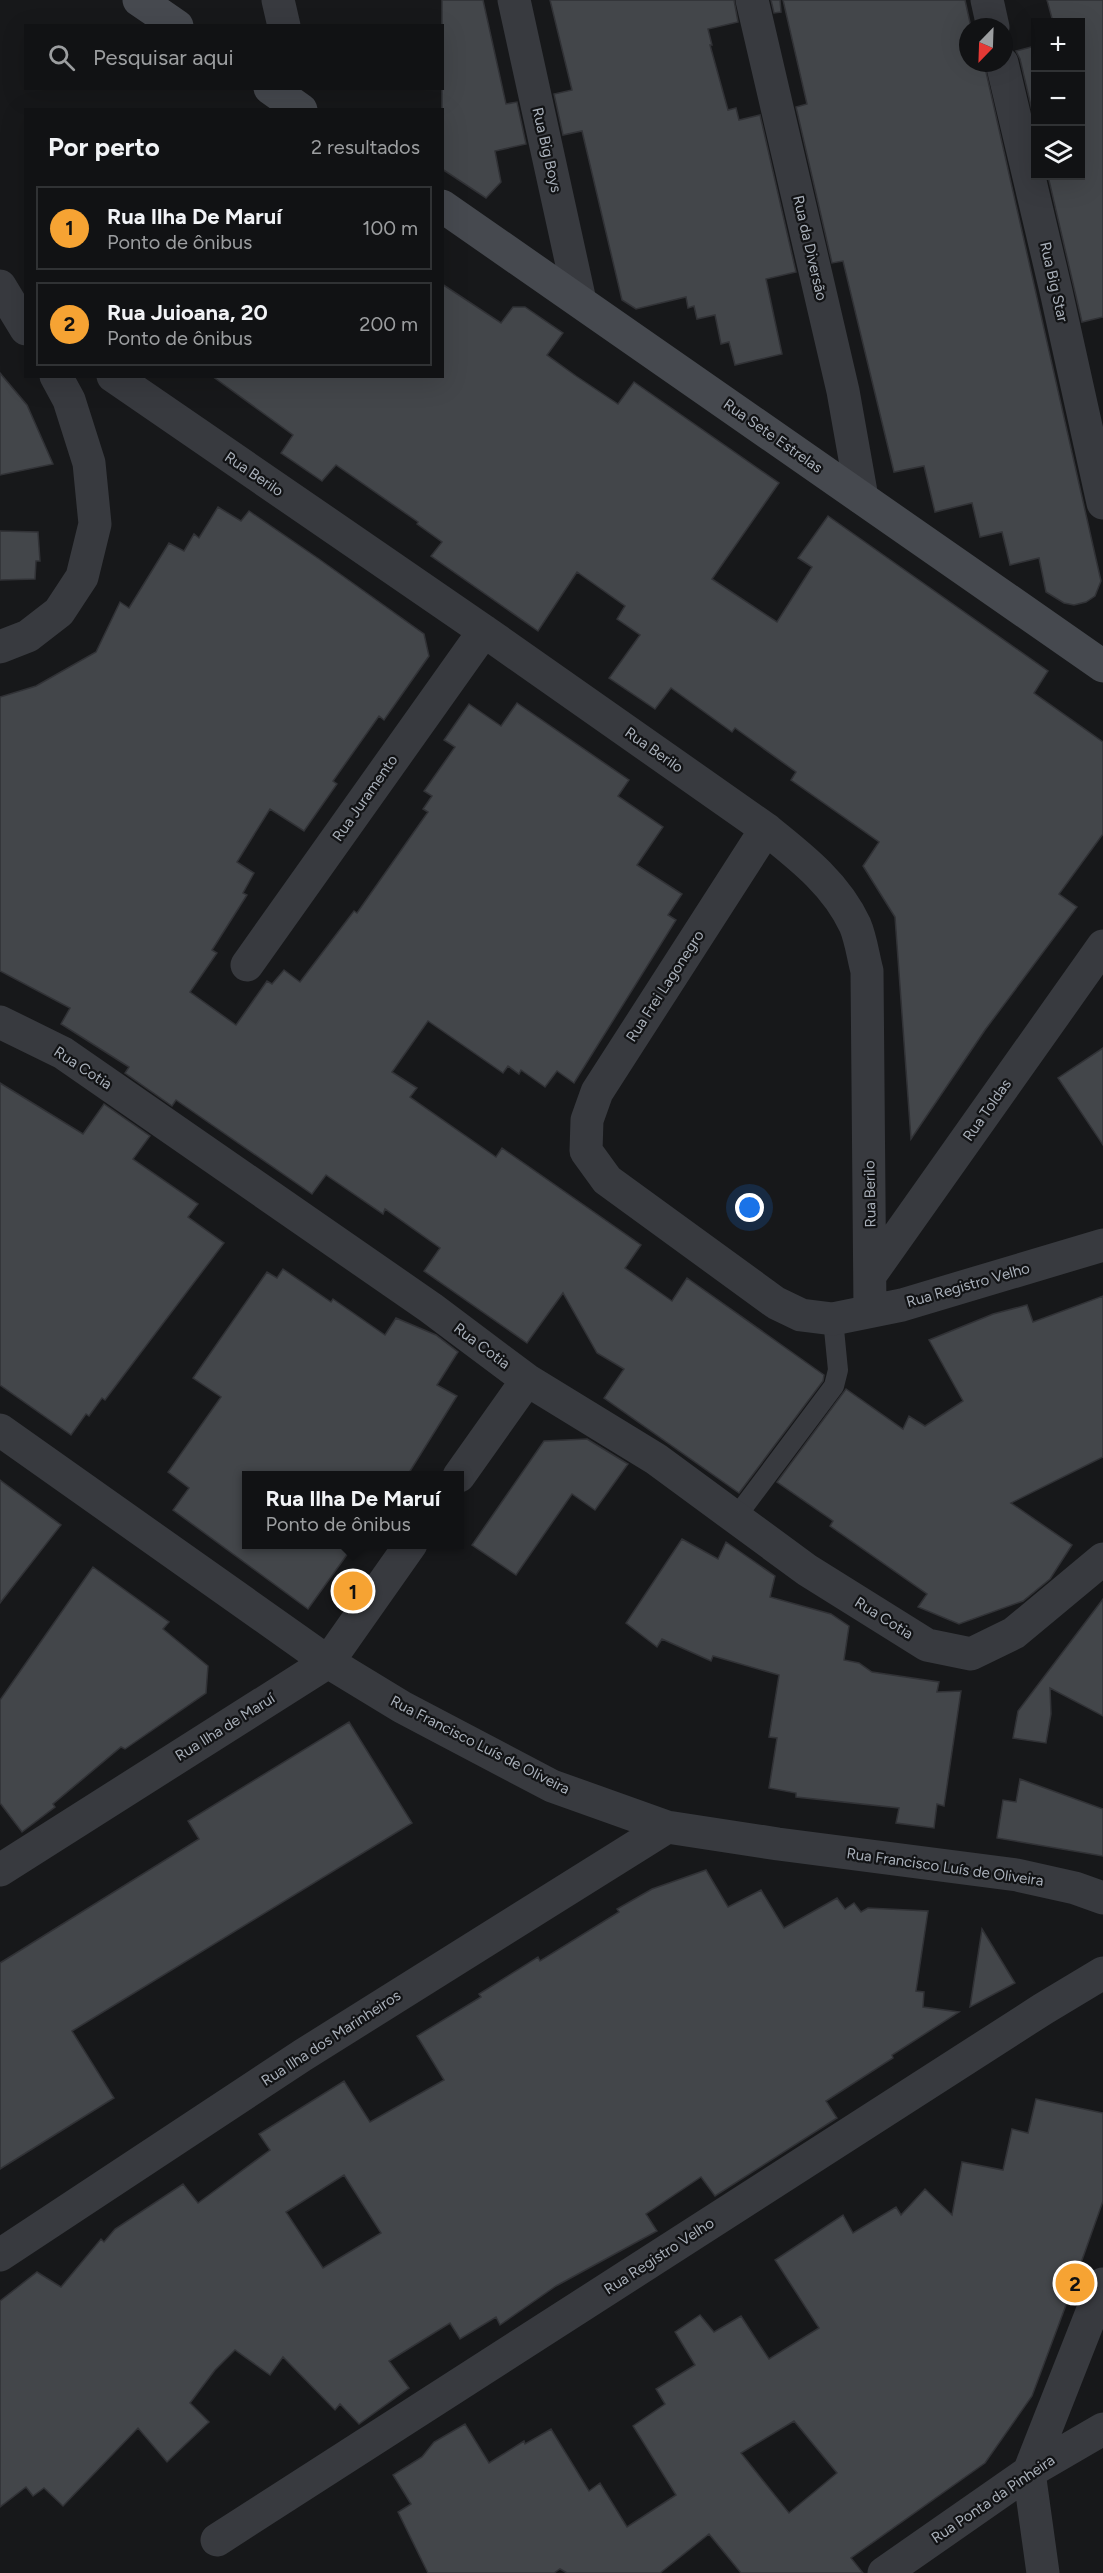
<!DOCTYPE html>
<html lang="pt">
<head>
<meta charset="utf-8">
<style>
	body { margin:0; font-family:Figtree,sans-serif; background:#1e2022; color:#f1f3f6 }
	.controls { position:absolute; right:18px; top:18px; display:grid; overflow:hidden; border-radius:0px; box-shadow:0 6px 24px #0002 }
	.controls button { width:54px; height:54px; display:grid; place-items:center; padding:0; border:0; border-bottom:2px solid #303234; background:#111214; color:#f1f3f6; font:30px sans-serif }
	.compass { position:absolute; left:959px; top:18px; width:54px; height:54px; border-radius:50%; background:#111214; box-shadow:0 6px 24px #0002; rotate:203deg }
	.you { position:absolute; left:750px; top:1208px; width:21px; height:21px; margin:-15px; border:4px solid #fff; border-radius:50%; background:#1a73e8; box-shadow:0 0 0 9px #1a73e833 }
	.badge { display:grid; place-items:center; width:39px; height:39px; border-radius:50%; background:#f6a333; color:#111; font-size:20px; font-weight:700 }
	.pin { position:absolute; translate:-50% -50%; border:3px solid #fff; box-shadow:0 2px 6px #0006 }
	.popup { position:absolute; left:242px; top:1471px; width:222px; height:78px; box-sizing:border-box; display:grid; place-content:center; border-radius:0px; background:#111214; filter:drop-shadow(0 2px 4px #0005); font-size:20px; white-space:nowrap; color:#9c9ea0 }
	.popup b { font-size:22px; color:#f1f3f6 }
	.popup::after { content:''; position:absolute; left:50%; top:100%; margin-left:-12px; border:12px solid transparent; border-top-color:#111214 }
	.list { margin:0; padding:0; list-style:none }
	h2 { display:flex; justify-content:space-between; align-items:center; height:78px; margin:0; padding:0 24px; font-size:26px }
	h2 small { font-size:20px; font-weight:400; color:#9c9ea0 }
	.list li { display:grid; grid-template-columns:39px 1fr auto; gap:18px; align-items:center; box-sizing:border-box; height:84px; margin:0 12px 12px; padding:0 12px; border:2px solid #303234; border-radius:0px }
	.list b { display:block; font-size:22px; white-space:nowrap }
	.list p { margin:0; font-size:20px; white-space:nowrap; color:#9c9ea0 }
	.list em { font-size:20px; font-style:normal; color:#9c9ea0 }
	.icon { flex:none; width:33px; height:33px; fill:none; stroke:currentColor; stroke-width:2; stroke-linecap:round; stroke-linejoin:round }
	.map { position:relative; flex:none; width:1103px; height:2573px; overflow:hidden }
	.search { position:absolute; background:#111214; box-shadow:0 6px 24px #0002; left:24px; top:24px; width:420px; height:66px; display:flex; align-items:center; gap:15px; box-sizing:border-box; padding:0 21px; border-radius:0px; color:#9c9ea0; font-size:22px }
	.panel { position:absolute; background:#111214; box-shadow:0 6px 24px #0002; left:24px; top:108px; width:420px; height:270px; border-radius:0px }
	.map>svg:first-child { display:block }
	.building { fill:#43464a; stroke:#313236; stroke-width:1.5; fill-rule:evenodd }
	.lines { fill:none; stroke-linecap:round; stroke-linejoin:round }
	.lane { stroke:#383a3f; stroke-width:20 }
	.street { stroke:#383a3f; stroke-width:33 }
	.secondary { stroke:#46494f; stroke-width:33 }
	.labels { text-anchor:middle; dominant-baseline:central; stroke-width:4.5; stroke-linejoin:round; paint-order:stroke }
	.street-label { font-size:15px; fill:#a9b0ba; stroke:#121315 }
</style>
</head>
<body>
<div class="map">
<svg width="1103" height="2573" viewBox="0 0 1103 2573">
	<rect width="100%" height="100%" fill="#17181a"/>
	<path class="building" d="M442,0H483L506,104L517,102L526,144L495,151L501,182L486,198L442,169Z
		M550,0H734L738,22L708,29L712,45H710L728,110L736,108L739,120L760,115L796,272L766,279L782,354L735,365L729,342L721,344L715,315L697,319L694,306L688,308L686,297L636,309L622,300L582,131L563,135L554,94L572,90Z
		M771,0H780L781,12L774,13Z
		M783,0H965L971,27H968V63H984L1101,581L1095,596L1086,602L1074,605L1064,603L1046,592L1039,558L1010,565L1002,532L980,537L972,503L935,512L924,466L894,472L843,261L832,263L796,107L807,104Z
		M1047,0H1103V317L1082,322L1048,176H1080V22H1053Z
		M1035,46V123L1020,59L1016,51Z
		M442,284L501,323L513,307H525L563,333L547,355L576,376L618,404L634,382L779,483L712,579L777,622L812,567L798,558L828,516L1048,671L1034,693L1103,742V834L1059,894L1077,907L985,1030L911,1139L895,917L863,866L879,842L791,780L796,772L735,728L732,732L671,688L655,709L609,678L640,635L617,619L625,606L577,572L538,631L431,556L442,542L417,524L418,522L336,465L322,481L281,453L293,435L212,376H442Z
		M0,373L27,405L53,464L0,475Z
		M218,507L241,521L249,511L319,559L424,634L429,656L384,720L379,716L333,781L337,784L304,831L270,809L237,862L254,873L243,893L247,895L212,950L217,953L190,992L236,1025L267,981L272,984L284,970L300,982L354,911L357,913L428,812L423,809L432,796L424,791L455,747L444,740L469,704L501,726L517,703L629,780L618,796L663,827L637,865L682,894L668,915L676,920L574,1083L557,1071L545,1087L521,1070L519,1074L508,1066L503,1073L428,1021L392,1072L417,1088L410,1097L496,1157L502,1148L641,1245L625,1268L672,1301L687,1278L824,1375L823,1381L739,1493L604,1398L624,1369L597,1353L563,1293L527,1343L424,1271L440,1248L385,1209L383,1214L326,1175L312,1194L176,1100L172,1106L125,1073L129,1067L61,1024L70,1008L0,971V697L36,686L96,652L120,602L129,608L169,543L184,551L194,534L199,538Z
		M0,531L38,532L40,561H36L35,579L0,580Z
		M1103,1048V1145L1058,1078Z
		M0,1083L83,1134L104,1104L150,1136L133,1159L198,1204L188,1217L224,1243L105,1400L102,1398L89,1416L86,1414L71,1435L0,1385Z
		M283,1269L331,1302L333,1299L385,1335L396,1318L436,1335L458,1352L437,1385L457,1396L407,1476H246V1545H354L308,1609L173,1510L189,1488L168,1472L221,1397L193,1378L267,1272L277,1278Z
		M1103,1296V1457L1011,1503L1072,1545L1050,1579L1023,1601L959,1624L918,1607L927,1594L830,1526L833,1521L777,1482L846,1389L903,1429L909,1416L925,1426L963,1401L929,1340L993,1314L1027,1305L1033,1322Z
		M587,1439L628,1464L595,1510L572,1494L516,1575L472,1545L544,1441Z
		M0,1480L61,1525L0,1603Z
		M682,1539L718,1559L726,1542L775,1576L770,1597L831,1614L849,1626L844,1660L859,1663L872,1672L939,1682L937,1692L961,1691L944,1806L937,1804L934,1828L896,1823L899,1808L796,1797V1793L769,1788L777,1738L769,1737L779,1675L713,1656L711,1661L662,1639L657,1647L626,1623Z
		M93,1567L169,1622L163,1629L208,1666L206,1693L125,1749L121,1747L53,1804L55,1807L22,1832L0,1803V1700Z
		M1103,1599V1716L1050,1688L1051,1714L1046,1743L1013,1738L1018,1711Z
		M349,1722L412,1823L72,2031L114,2098L0,2169V1963L199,1839L188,1821Z
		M1020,1779L1103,1809V1856L997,1838L1003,1800L1016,1802Z
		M706,1870L728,1907L761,1890L784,1928L837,1898L845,1909L854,1903L861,1912L868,1908L928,1911L916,1991L924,1992L923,2007L959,2012L892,2055L893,2058L826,2101L837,2118L715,2196L701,2177L646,2214L657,2231L556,2286L500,2325L496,2317L460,2339L450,2323L389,2361L409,2388L359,2424L340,2404L335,2410L283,2357L270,2375L235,2350L215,2370L190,2403L209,2422L167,2462L138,2428L63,2506L44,2488L33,2496L26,2487L0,2507V2301L37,2272L61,2287L101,2239L104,2242L115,2229L183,2184L198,2203L270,2150L259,2134L344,2081L370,2122L444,2080L417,2036L481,1997L479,1994L538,1957L540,1961L619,1912L617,1909L652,1889ZM344,2175L381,2233L323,2268L286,2212Z
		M982,1929L1015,1983L970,2007Z
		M1036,2099L1103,2113V2201L1066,2305L1032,2396L985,2463L851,2558L863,2573H741L709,2534L660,2573H567L560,2569L554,2573H428L398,2512L411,2504L393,2475L422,2457L434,2442L465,2424L489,2463L524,2441L525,2444L551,2429L589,2491L600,2483L627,2527L676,2495L633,2426L665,2404L656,2389L695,2365L675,2332L700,2315L714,2332L741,2316L769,2359L819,2328L775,2260L843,2215L853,2233L896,2207L901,2215L925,2189L952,2215L962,2162L1003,2170L1012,2129L1028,2133ZM794,2421L837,2473L789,2513L741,2453Z"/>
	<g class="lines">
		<path class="lane" d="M736,1517L834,1386L838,1370L833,1319"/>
		<path class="street" d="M278,0L284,26
			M514,0L580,301
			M752,0L843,391L862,498
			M987,0L993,27
			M1002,63L1056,291L1103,503
			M0,286L26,329
			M113,376L484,631L766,829C801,857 836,884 855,925C861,939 863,956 867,971L870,1311
			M0,647L28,636L59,612L82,577L95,524L89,463L69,400L56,376
			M766,829L597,1092L587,1120L586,1151L607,1180L776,1303L801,1315L833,1319L902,1305L1103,1245
			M247,965L484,631
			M0,1022L63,1053L431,1308L527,1380L656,1459L807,1570L927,1645L971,1654L1014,1633L1103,1559
			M871,1274L1103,946
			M0,1430L328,1662L402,1707L552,1786L667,1827L778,1844L1017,1875L1075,1888L1103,1898
			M459,1476L527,1380
			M0,1870L328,1662L411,1544
			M0,2255L303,2055L667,1827
			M217,2540L1043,2009L1103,1973
			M884,2573L1029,2472L1103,2429
			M1043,2573L1029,2472L1103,2284"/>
		<path class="secondary" d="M139,0L177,26
			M270,88L301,110
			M442,206L1103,666"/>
	</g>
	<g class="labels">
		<g class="street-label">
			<text transform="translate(547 150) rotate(77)">Rua Big Boys</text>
			<text transform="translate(810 248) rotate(77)">Rua da Diversão</text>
			<text transform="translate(1054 282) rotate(77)">Rua Big Star</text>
			<text transform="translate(773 436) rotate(35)">Rua Sete Estrelas</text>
			<text transform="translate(254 474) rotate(34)">Rua Berilo</text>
			<text transform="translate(654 750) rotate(35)">Rua Berilo</text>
			<text transform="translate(365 798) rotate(-55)">Rua Juramento</text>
			<text transform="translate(665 986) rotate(-57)">Rua Frei Lagonegro</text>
			<text transform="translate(83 1068) rotate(33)">Rua Cotia</text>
			<text transform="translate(987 1110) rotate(-55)">Rua Toldas</text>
			<text transform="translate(870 1194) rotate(-91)">Rua Berilo</text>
			<text transform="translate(968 1285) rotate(-16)">Rua Registro Velho</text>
			<text transform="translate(482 1346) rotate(37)">Rua Cotia</text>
			<text transform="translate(884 1618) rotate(32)">Rua Cotia</text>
			<text transform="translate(225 1727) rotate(-32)">Rua Ilha de Maruí</text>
			<text transform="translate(480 1745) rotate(27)">Rua Francisco Luís de Oliveira</text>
			<text transform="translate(945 1867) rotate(8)">Rua Francisco Luís de Oliveira</text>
			<text transform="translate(331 2038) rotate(-33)">Rua Ilha dos Marinheiros</text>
			<text transform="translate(659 2256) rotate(-33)">Rua Registro Velho</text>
			<text transform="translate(993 2499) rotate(-34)">Rua Ponta da Pinheira</text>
		</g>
	</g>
</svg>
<div class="controls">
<button>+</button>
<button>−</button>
<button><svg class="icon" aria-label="layers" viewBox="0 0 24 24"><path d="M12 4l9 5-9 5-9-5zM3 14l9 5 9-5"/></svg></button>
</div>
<svg class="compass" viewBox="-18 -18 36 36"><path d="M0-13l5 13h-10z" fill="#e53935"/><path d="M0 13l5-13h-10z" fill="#9c9ea0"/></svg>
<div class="you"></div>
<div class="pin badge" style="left:353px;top:1591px">1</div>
<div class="popup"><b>Rua Ilha De Maruí</b>Ponto de ônibus</div>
<div class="pin badge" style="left:1075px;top:2283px">2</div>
<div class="search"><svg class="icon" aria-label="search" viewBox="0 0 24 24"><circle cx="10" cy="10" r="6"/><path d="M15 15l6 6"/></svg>Pesquisar aqui</div>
<section class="panel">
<h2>Por perto<small>2 resultados</small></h2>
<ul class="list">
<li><span class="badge">1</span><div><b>Rua Ilha De Maruí</b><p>Ponto de ônibus</p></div><em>100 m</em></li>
<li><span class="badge">2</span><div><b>Rua Juioana, 20</b><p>Ponto de ônibus</p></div><em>200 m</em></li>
</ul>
</section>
</div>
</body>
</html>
